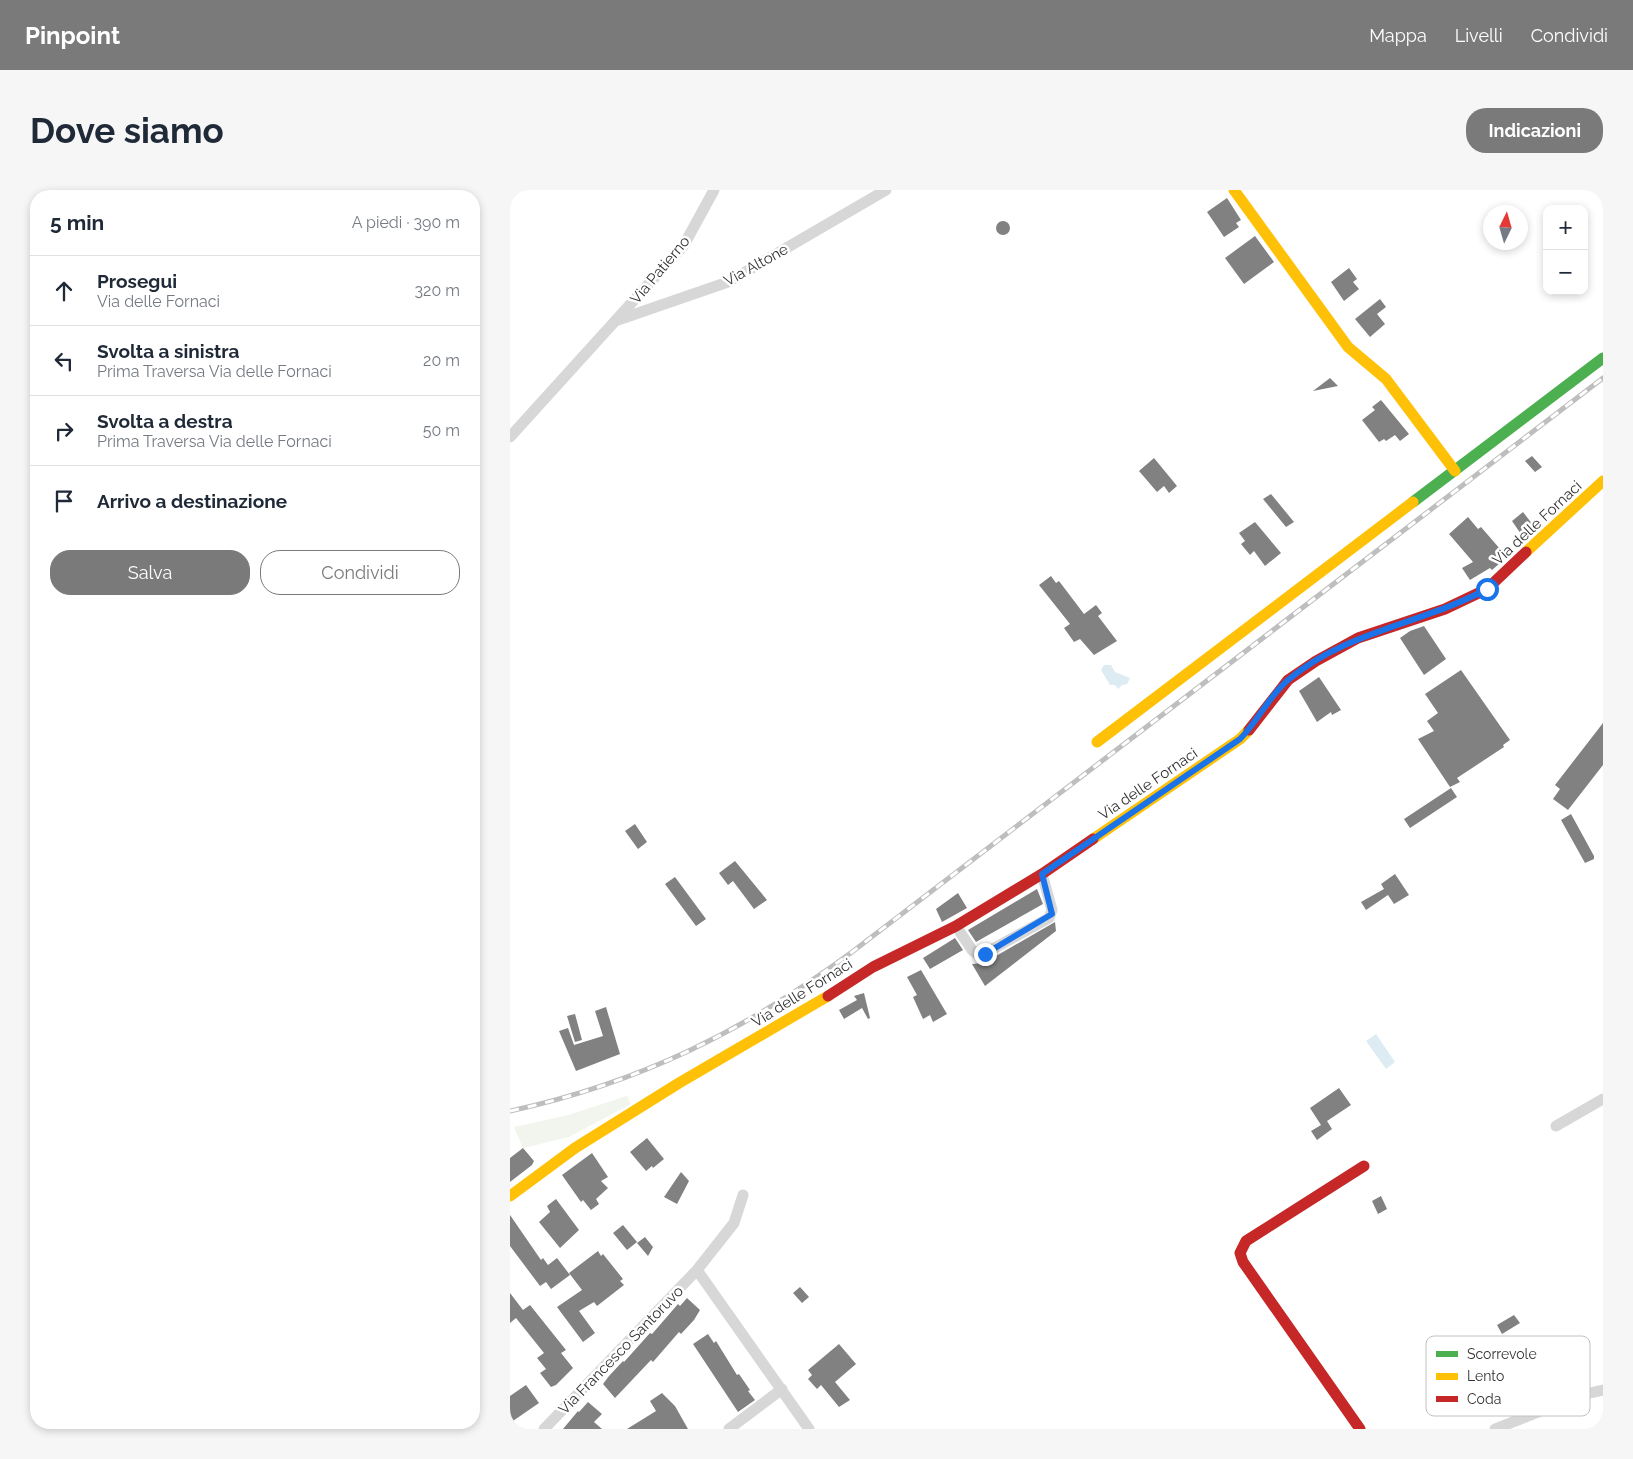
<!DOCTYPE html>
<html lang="it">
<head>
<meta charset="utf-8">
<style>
	body { margin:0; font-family:Raleway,sans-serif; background:#f6f6f7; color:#1f2937 }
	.controls { position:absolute; right:15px; top:15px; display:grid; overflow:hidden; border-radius:10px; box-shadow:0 2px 8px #0003 }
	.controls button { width:45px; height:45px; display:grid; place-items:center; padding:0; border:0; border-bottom:1px solid #e0e1e3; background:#fff; color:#1f2937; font:25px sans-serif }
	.compass { position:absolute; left:973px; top:15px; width:45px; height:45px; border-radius:50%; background:#fff; box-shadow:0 2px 8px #0003; rotate:5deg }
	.stop { position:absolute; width:15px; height:15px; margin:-11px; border:4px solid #1a73e8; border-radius:50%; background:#fff }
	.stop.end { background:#1a73e8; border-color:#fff; box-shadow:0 1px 5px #0008 }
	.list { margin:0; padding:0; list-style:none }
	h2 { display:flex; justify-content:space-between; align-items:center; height:65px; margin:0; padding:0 20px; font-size:21px }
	h2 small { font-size:16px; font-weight:400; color:#747a83 }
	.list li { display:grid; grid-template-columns:32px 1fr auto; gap:15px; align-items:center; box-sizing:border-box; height:70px; padding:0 20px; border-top:1px solid #e0e1e3 }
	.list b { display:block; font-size:19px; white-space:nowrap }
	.list p { margin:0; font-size:16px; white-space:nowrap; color:#747a83 }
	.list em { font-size:16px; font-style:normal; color:#747a83 }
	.actions { display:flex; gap:10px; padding:15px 20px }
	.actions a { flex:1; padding:11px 0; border:1px solid #7a7a7a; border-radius:20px; text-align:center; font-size:18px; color:#7a7a7a }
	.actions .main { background:#7a7a7a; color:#fff }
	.icon { flex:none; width:28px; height:28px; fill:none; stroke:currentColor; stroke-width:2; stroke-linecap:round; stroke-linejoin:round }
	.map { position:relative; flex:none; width:1093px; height:1239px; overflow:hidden; border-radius:20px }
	header { display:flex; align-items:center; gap:30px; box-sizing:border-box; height:70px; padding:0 25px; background:#7a7a7a; color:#fff }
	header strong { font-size:24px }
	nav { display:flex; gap:28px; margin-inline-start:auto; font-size:18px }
	.intro { display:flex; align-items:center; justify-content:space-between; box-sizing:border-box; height:120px; padding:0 30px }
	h1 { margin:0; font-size:35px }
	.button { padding:12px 22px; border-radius:20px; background:#7a7a7a; color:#fff; font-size:18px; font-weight:700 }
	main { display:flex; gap:30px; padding:0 30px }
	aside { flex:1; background:#fff; border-radius:20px; box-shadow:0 2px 8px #0003 }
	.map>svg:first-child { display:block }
	.green { fill:#f1f5ed }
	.water { fill:#ddebf3 }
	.building { fill:#818181 }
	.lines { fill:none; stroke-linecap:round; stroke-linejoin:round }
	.street { stroke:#d7d7d7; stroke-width:11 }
	.fast { stroke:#4caf50; stroke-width:11 }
	.slow { stroke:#ffc107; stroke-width:11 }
	.jam { stroke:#c62828; stroke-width:11 }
	.rail-casing { stroke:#bebebe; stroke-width:5 }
	.rail { stroke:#fff; stroke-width:3; stroke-dasharray:9; stroke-linecap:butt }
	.route { stroke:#1a73e8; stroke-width:6 }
	.labels { text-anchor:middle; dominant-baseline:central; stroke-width:5; stroke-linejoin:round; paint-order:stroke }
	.street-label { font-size:15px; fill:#333; stroke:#fff }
	.key { fill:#fff; stroke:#c2c2c2; stroke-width:1 }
	.key-label { font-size:14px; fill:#333 }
</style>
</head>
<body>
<header>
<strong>Pinpoint</strong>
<nav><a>Mappa</a><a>Livelli</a><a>Condividi</a></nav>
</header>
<div class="intro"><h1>Dove siamo</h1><a class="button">Indicazioni</a></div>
<main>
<aside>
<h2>5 min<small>A piedi · 390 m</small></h2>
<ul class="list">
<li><svg class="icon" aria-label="ahead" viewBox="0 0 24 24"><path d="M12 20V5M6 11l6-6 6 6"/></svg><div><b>Prosegui</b><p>Via delle Fornaci</p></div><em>320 m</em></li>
<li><svg class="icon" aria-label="left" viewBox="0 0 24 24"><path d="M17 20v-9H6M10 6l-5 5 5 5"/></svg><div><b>Svolta a sinistra</b><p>Prima Traversa Via delle Fornaci</p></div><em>20 m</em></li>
<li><svg class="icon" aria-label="right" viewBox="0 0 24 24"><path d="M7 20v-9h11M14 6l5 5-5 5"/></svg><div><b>Svolta a destra</b><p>Prima Traversa Via delle Fornaci</p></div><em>50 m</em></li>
<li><svg class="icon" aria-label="arrive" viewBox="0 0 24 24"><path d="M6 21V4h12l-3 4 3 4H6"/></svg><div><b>Arrivo a destinazione</b></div></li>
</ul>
<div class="actions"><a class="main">Salva</a><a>Condividi</a></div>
</aside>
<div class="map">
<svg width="1093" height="1239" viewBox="0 0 1093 1239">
	<rect width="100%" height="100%" fill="#fff"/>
	<path class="green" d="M117,906L121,914L59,947L13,958L4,937L58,925Z"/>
	<path class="water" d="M594,475H601L605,482L620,488L617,494L612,495L608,499L605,495H600L591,480Z
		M866,844L885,872L876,879L856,851Z"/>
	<path class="building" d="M717,8L731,30L726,33L729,37L714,47L697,22Z
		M486 38a7 7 0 1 1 14 0a7 7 0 1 1-14 0Z
		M745,46L764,72L734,94L715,68Z
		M839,78L847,89L843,92L849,99L834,111L821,92Z
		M870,109L876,117L867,124L875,134L860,147L845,129Z
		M820,188L828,196L803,201Z
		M871,210L899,244L890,251L885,245L876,251L874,249L869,252L852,230L865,220L862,217Z
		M1022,266L1032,277L1025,282L1015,271Z
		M644,268L667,296L659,303L654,296L647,302L629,281Z
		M761,304L784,332L776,337L753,309Z
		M1013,322L1026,339L1015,350L1002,331Z
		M958,327L968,339L971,337L997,367L982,380L980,378L960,390L952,378L963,372L939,344Z
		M745,332L771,363L755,376L744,361L740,365L731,354L735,351L729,343Z
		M541,386L546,393L549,391L574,424L586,415L592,423L588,426L607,451L584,465L570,449L564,452L554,438L560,434L529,395Z
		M914,436L936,469L914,485L890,448L900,441Z
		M951,480L1000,550L993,555L994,557L947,588L950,592L940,597L908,549L924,541L917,531L928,523L915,504Z
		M809,487L831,520L822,525L821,522L807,532L789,501Z
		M1093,533V575L1058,620L1043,609L1050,599L1045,595Z
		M941,598L947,607L900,638L894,629Z
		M1061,624L1084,666V669L1075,673L1051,630Z
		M125,634L137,652L128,659L115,641Z
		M225,671L257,710L244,719L223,691L218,695L209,683Z
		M885,684L899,705L884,714L878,705L856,720L851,712L874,699L871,694Z
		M165,687L196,729L186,736L155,694Z
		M527,699L533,714L466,752L458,740Z
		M448,703L457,718L432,732L426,719Z
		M545,732L546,741L475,796L462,774L474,773Z
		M445,748L453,760L420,779L413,768Z
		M411,780L437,824L423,832L420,825L413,829L403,807L407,805L397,787Z
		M354,803L360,828L358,829L352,818L334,829L329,820L347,810L344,806Z
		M96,817L110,864L66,881L49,841L58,838L64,855L93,846L85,821Z
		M65,824L72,850L65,852L57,826Z
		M829,898L841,915L817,931L822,939L807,950L801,941L811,935L800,918Z
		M137,948L154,969L143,978L142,976L136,981L120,962Z
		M13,958L24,971L22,975L0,992V968Z
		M82,963L98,987L91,991L98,998L86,1009L89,1014L81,1020L73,1010L71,1012L52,985Z
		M171,982L179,991L167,1014L154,1007Z
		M871,1006L877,1019L868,1024L862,1011Z
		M46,1009L69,1040L50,1058L29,1032L40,1022L37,1016Z
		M0,1025L31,1070L33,1068L38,1075L47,1068L60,1085L41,1099L36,1092L30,1096L0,1056Z
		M113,1035L127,1052L117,1060L103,1043Z
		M135,1047L143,1057L138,1066L127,1053Z
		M88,1061L91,1066L93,1064L113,1089L110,1091L114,1095L87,1116L84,1112L69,1121L85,1143L73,1152L47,1117L72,1100L59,1083Z
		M290,1097L299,1107L292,1113L283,1103Z
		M0,1103L13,1120L20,1115L56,1160L51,1163L63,1178L46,1195L41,1197L30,1183L36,1179L27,1168L34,1163L6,1128L0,1133Z
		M177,1108L190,1120L184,1130L171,1144L169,1142L143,1172L141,1170L105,1208L93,1194L99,1186L113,1171L114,1172L140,1143L142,1144L168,1114L170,1116Z
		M1004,1125L1010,1133L992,1144L987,1135Z
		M198,1144L204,1153L206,1151L227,1185L229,1184L240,1200L238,1201L245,1210L228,1222L183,1154Z
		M329,1154L346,1174L325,1192L340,1210L329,1217L311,1195L307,1199L298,1189L302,1185L298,1180Z
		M16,1195L29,1213L0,1233V1206Z
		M152,1203L165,1216L178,1239H117L146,1221L140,1211Z
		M78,1212L92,1224L84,1232L92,1239H53L68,1221L69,1222Z"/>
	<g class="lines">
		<path class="street" d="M108,130L218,92L376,0
			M0,247L174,55L204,0
			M446,736L462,760L470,766L539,728L542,720L532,684
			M1046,936L1093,909
			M187,1080L299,1239
			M34,1239L187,1080L224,1033L233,1005
			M219,1239L272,1199
			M985,1239L1071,1205L1093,1200"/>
		<path class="fast" d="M903,312L1093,168"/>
		<path class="slow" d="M724,0L838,157L876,189L945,281
			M1016,362L1093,291
			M587,552L903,312
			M583,649L730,549L739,540
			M0,1006L65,958L169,893L318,806"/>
		<path class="jam" d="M739,540L778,490L806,471L848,448L935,419L977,399L1016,362
			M318,806L363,777L446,736L532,684L583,649
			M850,1239L733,1072L730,1063L736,1051L854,976"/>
		<g class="rail-casing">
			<path id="rail" d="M0,921C130,893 236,840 342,762L1093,188"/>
		</g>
		<use href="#rail" class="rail"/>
	</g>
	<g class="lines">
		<path class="route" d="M475,764L542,724L532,684L730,549C748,531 759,506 778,490C836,441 912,434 977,399"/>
	</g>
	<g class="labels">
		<g class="street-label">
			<text transform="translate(246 75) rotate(-29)">Via Altone</text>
			<text transform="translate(150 80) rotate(-50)">Via Patierno</text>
			<text transform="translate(1027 333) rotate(-43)">Via delle Fornaci</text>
			<text transform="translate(638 594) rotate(-34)">Via delle Fornaci</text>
			<text transform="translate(292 803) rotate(-32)">Via delle Fornaci</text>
			<text transform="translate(111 1160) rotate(-46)">Via Francesco Santoruvo</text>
		</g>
	</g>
	<rect x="916" y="1146" width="164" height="80" rx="8" class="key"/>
	<rect x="926" y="1161" width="22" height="6" fill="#4caf50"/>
	<rect x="926" y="1183" width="22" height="7" fill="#ffc107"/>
	<rect x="926" y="1206" width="22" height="6" fill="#c62828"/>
	<g class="key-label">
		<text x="957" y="1169">Scorrevole</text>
		<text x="957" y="1191">Lento</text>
		<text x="957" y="1214">Coda</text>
	</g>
</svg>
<div class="controls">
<button>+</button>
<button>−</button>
</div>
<svg class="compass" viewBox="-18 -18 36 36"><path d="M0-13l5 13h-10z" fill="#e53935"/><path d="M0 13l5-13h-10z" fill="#747a83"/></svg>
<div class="stop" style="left:977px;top:399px"></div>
<div class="stop end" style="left:475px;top:764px"></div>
</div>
</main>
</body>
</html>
